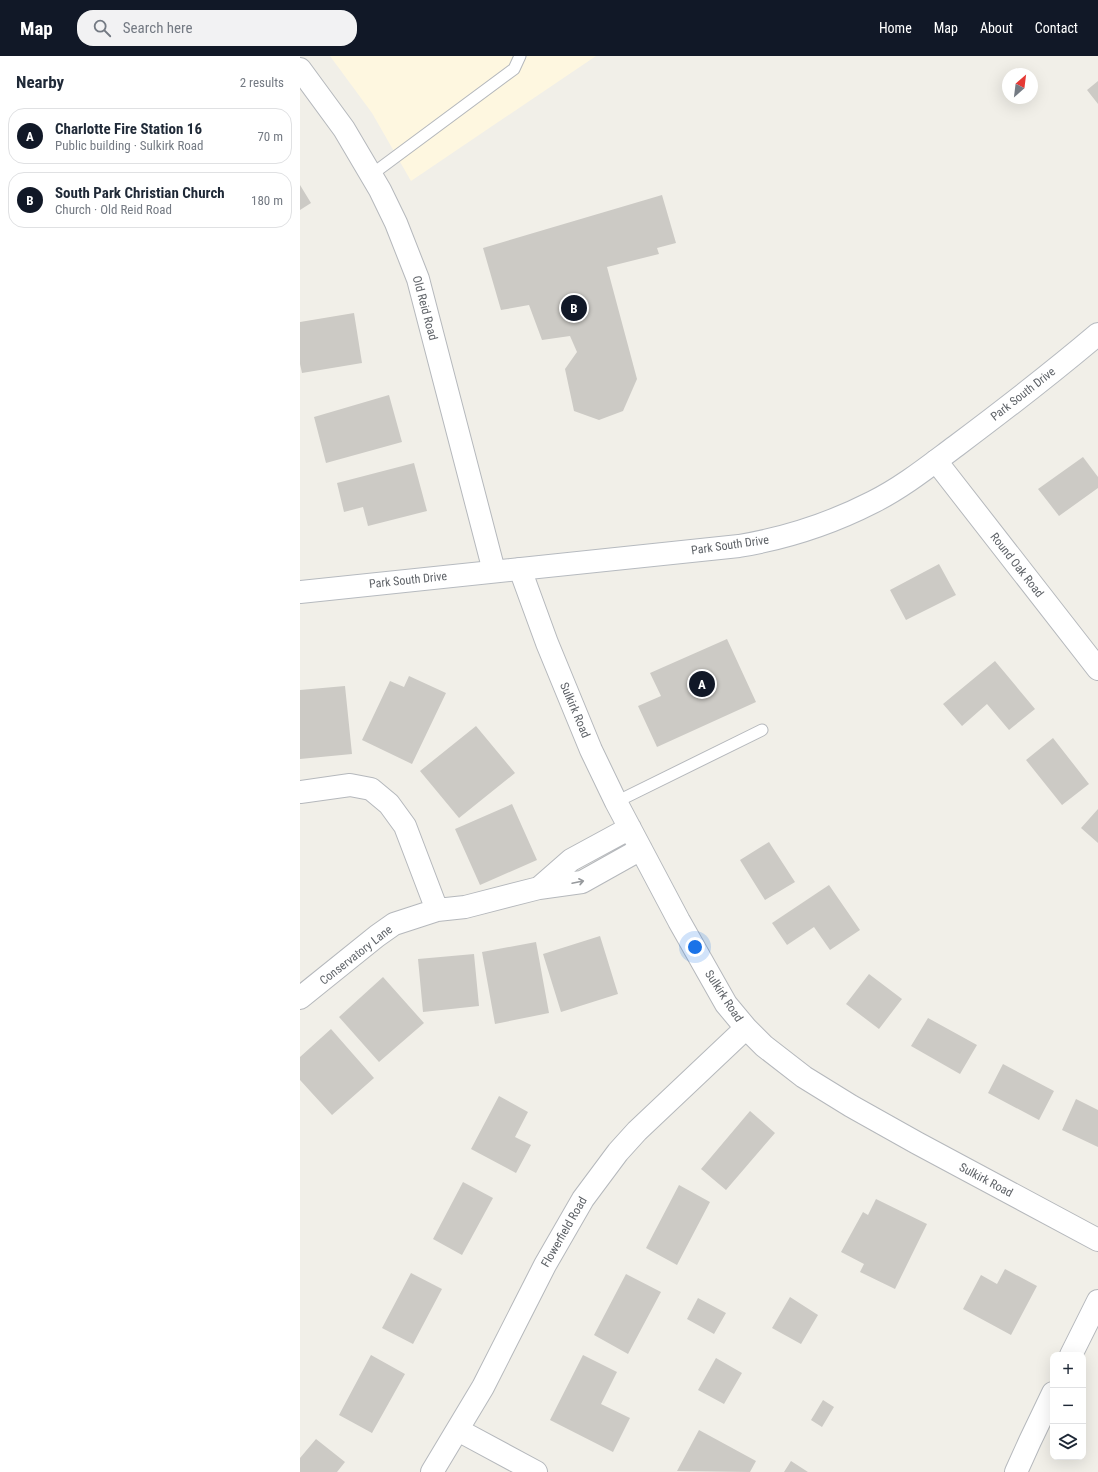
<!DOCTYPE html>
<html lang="en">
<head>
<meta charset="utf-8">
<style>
	body { margin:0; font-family:"Roboto Condensed",sans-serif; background:#f2f2f3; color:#1f2937 }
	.controls { position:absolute; right:12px; bottom:12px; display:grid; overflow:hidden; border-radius:8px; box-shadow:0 4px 16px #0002 }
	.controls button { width:36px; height:36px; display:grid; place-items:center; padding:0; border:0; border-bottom:1px solid #e0e1e3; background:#fff; color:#1f2937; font:20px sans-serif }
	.compass { position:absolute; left:702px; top:12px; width:36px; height:36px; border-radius:50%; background:#fff; box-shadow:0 4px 16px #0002; rotate:28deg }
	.you { position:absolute; left:395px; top:891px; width:14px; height:14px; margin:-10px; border:3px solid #fff; border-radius:50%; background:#1a73e8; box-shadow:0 0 0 6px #1a73e833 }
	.badge { display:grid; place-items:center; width:26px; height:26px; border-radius:50%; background:#111827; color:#fff; font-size:13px; font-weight:700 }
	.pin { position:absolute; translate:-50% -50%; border:2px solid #fff; box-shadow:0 1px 4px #0006 }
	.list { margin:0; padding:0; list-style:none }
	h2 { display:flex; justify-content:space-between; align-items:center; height:52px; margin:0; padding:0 16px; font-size:17px }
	h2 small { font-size:13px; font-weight:400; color:#747a83 }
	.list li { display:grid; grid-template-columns:26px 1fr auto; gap:12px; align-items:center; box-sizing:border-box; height:56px; margin:0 8px 8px; padding:0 8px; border:1px solid #e0e1e3; border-radius:16px }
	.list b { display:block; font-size:15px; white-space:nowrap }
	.list p { margin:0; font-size:13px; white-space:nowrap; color:#747a83 }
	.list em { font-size:13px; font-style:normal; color:#747a83 }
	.icon { flex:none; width:22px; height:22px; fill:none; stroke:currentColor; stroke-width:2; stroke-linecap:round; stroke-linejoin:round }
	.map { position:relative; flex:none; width:798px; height:1416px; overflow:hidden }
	header { display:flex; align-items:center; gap:24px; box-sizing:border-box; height:56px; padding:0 20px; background:#111827; color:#fff }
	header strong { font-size:19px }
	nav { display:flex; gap:22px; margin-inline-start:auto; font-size:14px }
	.search { width:280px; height:36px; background:#f2f2f3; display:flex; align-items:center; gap:10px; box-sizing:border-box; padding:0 14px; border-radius:16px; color:#747a83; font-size:15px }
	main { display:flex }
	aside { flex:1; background:#fff }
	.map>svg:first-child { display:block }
	.commercial { fill:#fef7e0 }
	.building { fill:#cccac5 }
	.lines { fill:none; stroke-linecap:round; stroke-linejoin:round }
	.lane-casing { stroke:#b5b8bc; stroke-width:13 }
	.street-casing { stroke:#b5b8bc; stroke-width:24 }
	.secondary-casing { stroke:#b6babf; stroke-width:24 }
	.lane { stroke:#fff; stroke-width:11 }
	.street { stroke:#fff; stroke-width:22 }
	.secondary { stroke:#fff; stroke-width:22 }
	.oneway { stroke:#979a9d }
	.labels { text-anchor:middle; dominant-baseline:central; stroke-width:3; stroke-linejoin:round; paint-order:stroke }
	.street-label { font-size:12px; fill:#5f6368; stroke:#fff }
</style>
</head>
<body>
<header>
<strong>Map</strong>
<div class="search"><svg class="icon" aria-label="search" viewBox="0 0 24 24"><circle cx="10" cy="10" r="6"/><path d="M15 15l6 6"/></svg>Search here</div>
<nav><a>Home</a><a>Map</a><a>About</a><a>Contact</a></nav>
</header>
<main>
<aside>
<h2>Nearby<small>2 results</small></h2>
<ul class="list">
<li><span class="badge">A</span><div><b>Charlotte Fire Station 16</b><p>Public building · Sulkirk Road</p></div><em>70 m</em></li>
<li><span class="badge">B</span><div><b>South Park Christian Church</b><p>Church · Old Reid Road</p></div><em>180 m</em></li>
</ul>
</aside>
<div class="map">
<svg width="798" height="1416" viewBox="0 0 798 1416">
	<rect width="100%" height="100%" fill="#f1efe8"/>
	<path class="commercial" d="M30,0H296L111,125L72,57Z"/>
	<path class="building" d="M798,25V48L787,34Z
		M0,129L11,147L0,154Z
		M362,139L376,187L357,192L359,198L307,211L337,323L323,355L299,364L274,355L265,313L277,296L270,280L242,284L229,249L201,254L183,192Z
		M54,257L62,307L2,317L0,308V266Z
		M89,339L102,386L26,407L14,361Z
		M783,401L798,421V432L759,460L738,433Z
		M114,407L127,455L68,470L63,451L44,456L37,427Z
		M639,508L656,539L606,564L590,534Z
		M427,583L456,646L357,691L338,650L361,640L350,617Z
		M695,605L735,653L709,674L687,648L662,670L643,648Z
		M109,620L146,637L112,708L62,684L90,625L104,631Z
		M45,630L52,698L0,703V634Z
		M176,670L215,717L159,762L120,715Z
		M753,682L789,728L762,749L726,704Z
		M212,748L237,804L180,829L155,773Z
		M798,753V787L781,772Z
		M469,786L495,826L465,844L440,804Z
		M529,829L560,874L530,894L514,871L487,889L472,867Z
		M300,880L318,938L261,956L243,898Z
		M236,886L249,957L195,968L182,896Z
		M174,898L179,950L123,956L118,903Z
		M569,918L602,943L579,973L546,948Z
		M83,921L124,967L79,1006L39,961Z
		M628,962L677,989L660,1018L611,990Z
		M31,973L74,1022L32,1059L0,1024V1001Z
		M703,1008L754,1035L739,1064L688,1037Z
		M199,1040L228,1056L215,1081L231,1089L216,1117L171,1093Z
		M776,1043L798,1054V1091L762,1074Z
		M450,1055L475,1077L426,1134L401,1113Z
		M163,1126L193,1142L162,1199L133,1183Z
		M379,1129L410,1146L377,1209L346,1192Z
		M576,1143L627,1168L595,1233L560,1216L564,1208L541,1196L563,1156L568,1159Z
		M705,1213L737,1230L711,1279L663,1253L681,1219L697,1228Z
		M111,1217L142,1233L113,1288L82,1272Z
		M326,1218L361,1236L328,1298L294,1279Z
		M490,1241L518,1259L501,1288L472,1272Z
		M398,1242L426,1257L414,1278L387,1263Z
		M71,1299L105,1318L72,1377L39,1359Z
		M283,1299L317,1316L301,1348L330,1362L313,1396L250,1364Z
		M416,1302L442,1317L424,1348L398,1334Z
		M523,1344L534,1351L522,1371L511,1364Z
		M399,1374L456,1405L450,1416L377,1415Z
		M16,1383L45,1406L37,1416H0V1402Z
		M491,1405L508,1416H484Z"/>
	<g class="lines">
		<g class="lane-casing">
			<path id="lane" d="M71,119L214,13L220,0
				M316,746L462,674"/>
		</g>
		<g class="street-casing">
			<path id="street" d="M0,13L44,73L80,134L96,167L118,223L194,515
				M636,405L798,613
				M220,513L247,587L291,694L316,746L379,865L426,948L446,972L464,990L504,1021L551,1050L617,1087L798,1184
				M0,736L50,729L71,733L89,748L105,770L137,854
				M239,832L271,804L330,772
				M0,942L77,880L94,868L137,854L165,851L239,832L282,826L341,793
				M771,1299L798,1245
				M158,1374L236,1416
				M132,1416L183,1331L245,1209L283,1143L318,1096L337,1075L446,972
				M716,1416L730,1385L753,1337"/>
		</g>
		<g class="secondary-casing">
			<path id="secondary" d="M0,536L439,490C487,482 530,468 573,446C603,431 629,410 656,390C704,354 752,317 798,278"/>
		</g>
		<use href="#lane" class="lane"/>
		<use href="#street" class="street"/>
		<use href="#secondary" class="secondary"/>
	</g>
	<defs><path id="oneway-shaft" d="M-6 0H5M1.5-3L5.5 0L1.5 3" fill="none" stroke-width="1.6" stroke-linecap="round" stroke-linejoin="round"/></defs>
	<use class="oneway" href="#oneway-shaft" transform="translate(278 826) rotate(-12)"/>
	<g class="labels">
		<g class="street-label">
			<text transform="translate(125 252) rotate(75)">Old Reid Road</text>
			<text transform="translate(723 338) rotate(-38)">Park South Drive</text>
			<text transform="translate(430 489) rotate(-8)">Park South Drive</text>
			<text transform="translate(717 509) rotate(52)">Round Oak Road</text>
			<text transform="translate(108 524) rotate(-6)">Park South Drive</text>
			<text transform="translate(275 654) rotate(67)">Sulkirk Road</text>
			<text transform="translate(56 899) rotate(-38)">Conservatory Lane</text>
			<text transform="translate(424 940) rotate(57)">Sulkirk Road</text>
			<text transform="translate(686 1124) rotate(28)">Sulkirk Road</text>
			<text transform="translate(264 1176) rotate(-60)">Flowerfield Road</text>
		</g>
	</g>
</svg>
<div class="controls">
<button>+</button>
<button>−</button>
<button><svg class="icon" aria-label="layers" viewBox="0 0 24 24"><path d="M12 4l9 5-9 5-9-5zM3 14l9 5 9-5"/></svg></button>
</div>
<svg class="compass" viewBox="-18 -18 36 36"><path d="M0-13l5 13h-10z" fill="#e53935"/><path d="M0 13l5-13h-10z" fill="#747a83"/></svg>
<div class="you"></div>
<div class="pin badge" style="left:402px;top:628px">A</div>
<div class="pin badge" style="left:274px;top:252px">B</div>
</div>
</main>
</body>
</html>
